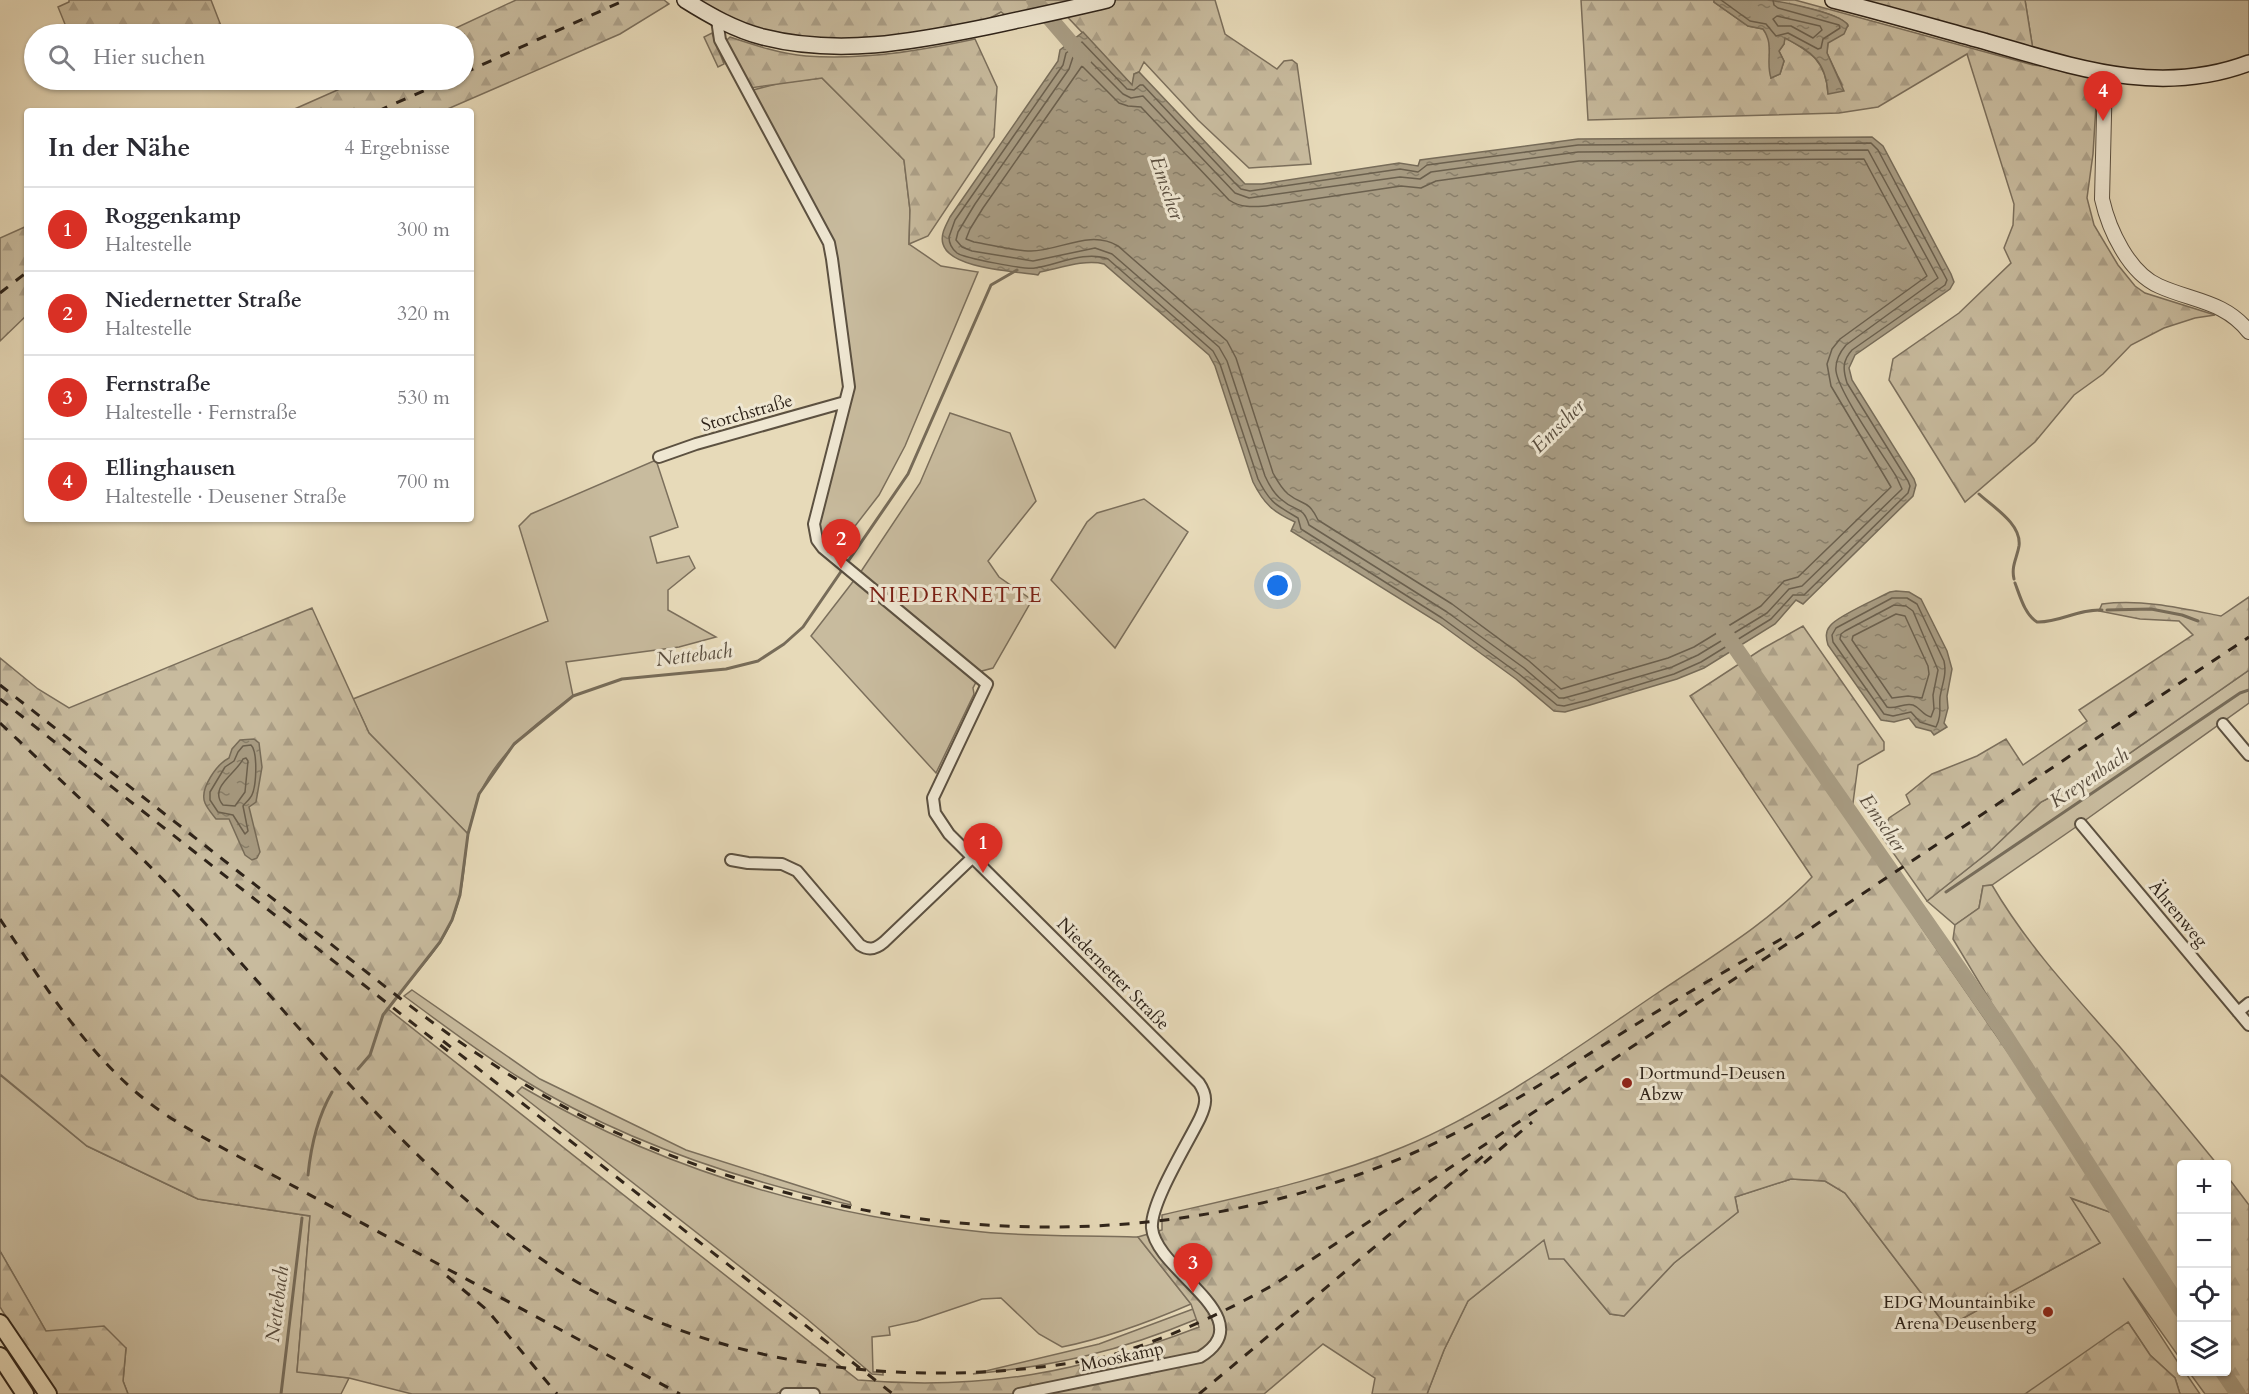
<!DOCTYPE html>
<html lang="de">
<head>
<meta charset="utf-8">
<style>
	body { margin:0; font-family:Cardo,serif; background:#f2f2f3; color:#2b2b33 }
	.controls { position:absolute; right:18px; bottom:18px; display:grid; overflow:hidden; border-radius:6px; box-shadow:0 2px 4px #0004 }
	.controls button { width:54px; height:54px; display:grid; place-items:center; padding:0; border:0; border-bottom:2px solid #e1e1e2; background:#fff; color:#2b2b33; font:30px sans-serif }
	.you { position:absolute; left:1278px; top:586px; width:21px; height:21px; margin:-15px; border:4px solid #fff; border-radius:50%; background:#1a73e8; box-shadow:0 0 0 9px #1a73e833 }
	.badge { display:grid; place-items:center; width:39px; height:39px; border-radius:50%; background:#d93025; color:#fff; font-size:20px; font-weight:700 }
	.pin { position:absolute; translate:-50% -50px; filter:drop-shadow(0 2px 3px #0008) }
	.pin::after { content:''; position:absolute; top:32px; width:21px; height:18px; background:inherit; clip-path:polygon(0 0,100% 0,50% 100%) }
	.list { margin:0; padding:0; list-style:none }
	h2 { display:flex; justify-content:space-between; align-items:center; height:78px; margin:0; padding:0 24px; font-size:26px }
	h2 small { font-size:20px; font-weight:400; color:#7c7c81 }
	.list li { display:grid; grid-template-columns:39px 1fr auto; gap:18px; align-items:center; box-sizing:border-box; height:84px; padding:0 24px; border-top:2px solid #e1e1e2 }
	.list b { display:block; font-size:22px; white-space:nowrap }
	.list p { margin:0; font-size:20px; white-space:nowrap; color:#7c7c81 }
	.list em { font-size:20px; font-style:normal; color:#7c7c81 }
	.icon { flex:none; width:33px; height:33px; fill:none; stroke:currentColor; stroke-width:2; stroke-linecap:round; stroke-linejoin:round }
	.map { position:relative; flex:none; width:2249px; height:1394px; overflow:hidden }
	.search { position:absolute; background:#fff; box-shadow:0 2px 4px #0004; left:24px; top:24px; width:450px; height:66px; display:flex; align-items:center; gap:15px; box-sizing:border-box; padding:0 21px; border-radius:33px; color:#7c7c81; font-size:22px }
	.panel { position:absolute; background:#fff; box-shadow:0 2px 4px #0004; left:24px; top:108px; width:450px; height:414px; border-radius:6px }
	.map>svg:first-child { display:block }
	.grass { fill:#c8bb9e; stroke:#7b6f5c; stroke-width:1.5 }
	.forest { fill:url(#forest-firs); stroke:#7b6f5c; stroke-width:1.5 }
	.water { fill:url(#water-ripples); stroke:#776c59; stroke-width:1.5 }
	.lines { fill:none; stroke-linecap:round; stroke-linejoin:round }
	.shore { stroke:#6b604e; stroke-width:1.5 }
	.stream { stroke:#776c59; stroke-width:3 }
	.river { stroke:#a89c83; stroke-width:16 }
	.minor-casing { stroke:#5c5141; stroke-width:14 }
	.tertiary-casing { stroke:#5c5141; stroke-width:16 }
	.secondary-casing { stroke:#2e2319; stroke-width:18 }
	.primary-casing { stroke:#2e2319; stroke-width:20 }
	.minor { stroke:#efe7d2; stroke-width:10 }
	.tertiary { stroke:#efe7d2; stroke-width:14 }
	.secondary { stroke:#efe7d2; stroke-width:15 }
	.primary { stroke:#e7dab9; stroke-width:16 }
	.rail { stroke:#2e2319; stroke-width:3; stroke-dasharray:10 10; stroke-linecap:butt }
	.poi-dot { fill:#8f2418; stroke:#efe7d2; stroke-width:2 }
	.labels { text-anchor:middle; dominant-baseline:central; stroke-width:6; stroke-linejoin:round; paint-order:stroke }
	.street-label { font-size:18px; fill:#2e2319; stroke:#efe7d2 }
	.poi-label { font-size:18px; fill:#2e2319; stroke:#efe7d2; text-anchor:start }
	.water-label { font-size:20px; font-style:italic; fill:#594d3e; stroke:#efe7d2 }
	.quarter-label { font-size:21px; letter-spacing:1.5px; fill:#7a1f14; stroke:#efe7d2 }
</style>
</head>
<body>
<div class="map">
<svg width="2249" height="1394" viewBox="0 0 2249 1394">
	<defs>
		<pattern id="forest-firs" width="22" height="20" patternUnits="userSpaceOnUse" patternTransform="scale(1.5)"><rect width="22" height="20" fill="#c8bb9e"/><path d="M5 1l3.5 6h-7zM16 11l3.5 6h-7z" fill="#aca088"/></pattern>
		<pattern id="water-ripples" width="26" height="14" patternUnits="userSpaceOnUse" patternTransform="scale(1.5)"><rect width="26" height="14" fill="#a89c83"/><path d="M2 4q2-2 4 0t4 0M15 11q2-2 4 0t4 0" fill="none" stroke="#897f6a"/></pattern>
	</defs>
	<rect width="100%" height="100%" fill="#e7dab9"/>
	<filter id="stains"><feTurbulence type="fractalNoise" baseFrequency=".00333" numOctaves="4"/><feColorMatrix values="0 0 0 0 .2 0 0 0 0 .09 0 0 0 0 .02 0 0 0 .5 -.17"/></filter>
	<radialGradient id="worn" r=".72"><stop offset=".6" stop-color="#630" stop-opacity="0"/><stop offset="1" stop-color="#630" stop-opacity=".3"/></radialGradient>
	<path class="grass" d="M2025,0H2249V63L2145,79L2034,56Z
		M822,78L904,160L910,210L909,244L941,266L978,272L905,446L879,495L835,552L827,551L814,524L845,402L832,259L753,90L780,83Z
		M950,413L1010,433L1036,501L988,561L999,577L1032,600L993,668L982,671L973,688L974,694L936,773L811,636L862,570L920,483Z
		M656,460L678,527L650,537L657,563L689,556L695,568L668,590V610L716,637L679,647L566,662L573,696C536,723 500,751 480,793C474,805 472,821 468,834L369,733L353,699L548,621L519,526L531,514Z
		M1144,499L1188,532L1115,648L1051,580L1087,522L1097,513Z
		M2249,670V703L2073,829L1992,885L1983,886L1979,908L1955,925L1927,901L1990,851L2041,802L2117,762Z
		M412,990L540,1079L686,1150L850,1202L851,1205C736,1179 621,1141 520,1078C480,1053 442,1024 404,996Z
		M0,1075L87,1146L198,1199L310,1216L297,1371L349,1378L341,1394H128L123,1381L126,1348L46,1331L0,1251Z
		M522,1087C665,1171 819,1216 983,1232C1034,1237 1087,1235 1138,1237L1191,1304C1149,1322 1107,1338 1062,1347L1039,1334L1001,1298L982,1299L917,1321L889,1327L890,1335L872,1337L873,1372H883V1375L872,1374L807,1319L517,1092Z
		M1791,1179L1825,1181L1845,1193L1947,1327L2100,1243L2070,1198L2121,1216L2181,1311V1360L2123,1278L2181,1367L2182,1372H2185L2200,1394H2180L2175,1378L2150,1355L2128,1322L2175,1394H1427L1444,1350L1468,1301L1545,1239L1564,1259L1610,1314L1624,1316L1674,1263L1738,1212L1735,1197Z
		M1193,1309L1197,1319C1121,1351 1055,1366 973,1374L1099,1344Z
		M2189,1372H2223L2238,1394H2205Z"/>
	<path class="forest" d="M69,0H211L223,31L215,34H69L58,7L69,2Z
		M516,0H664L669,4L620,34L443,111H290L360,80H464V34H443Z
		M685,0H1215L1225,34L1277,69L1284,61L1292,60L1297,64L1311,164L1249,168L1198,120L1144,62L1139,72L1134,74L1133,86L1056,5L1013,21L1001,12L969,30L850,47L761,37Z
		M1581,0H1714V2L1748,26L1763,29L1769,37L1771,78L1780,74L1784,61L1779,51L1784,44V37C1810,52 1826,60 1828,93L1842,85L1827,53L1828,43L1848,26C1839,11 1785,4 1767,0H1795L2033,65L2098,73L2093,154L2087,198L2094,225L2118,265L2135,286L2145,293L2215,315L2195,318L2164,328L2131,345L2103,374L2074,395L2035,442L1965,502L1889,380L1893,359L1959,313L2011,263L2004,248L2013,225L2014,204L1967,54L1878,107L1839,113L1588,120Z
		M1833,0H2025L2034,56Z
		M712,33L724,64L718,67L704,37Z
		M730,37C754,45 781,54 806,56C864,60 919,51 975,39L997,87L994,137L928,236L909,244L910,210L904,160L822,78L750,88L726,41Z
		M27,226V315L0,341V238Z
		M2249,597V670L2117,762L2041,802L1990,851L1927,901L1882,837L1889,818L1910,804L1906,795L1932,774L1977,756L2006,739L2023,765L2087,721L2079,710L2193,635L2179,621L2140,619L2099,611L2102,604C2143,599 2181,608 2221,616Z
		M312,608L369,733L468,834C464,862 464,893 452,920C438,954 408,979 388,1009L858,1380C983,1391 1083,1372 1199,1327L1191,1304L1138,1237L1162,1230V1215C1243,1196 1326,1179 1403,1147C1492,1110 1576,1048 1656,994C1709,958 1767,924 1812,877L1690,696L1762,649L1803,626L1884,742V750L1858,765L1851,818L1920,925L2112,1203L1953,939L1955,925L1979,908L1983,886L1992,885C2027,945 2074,995 2120,1047C2153,1086 2185,1125 2217,1164H2182L2181,1311L2121,1216L2071,1198L2100,1243L1947,1327L1845,1193L1825,1181L1791,1179L1735,1197L1738,1212L1674,1263L1624,1316L1610,1314L1564,1259H1549L1544,1240L1468,1301L1444,1350L1427,1394H1372L1375,1378L1323,1344L1264,1394H814L787,1389L776,1394H412L349,1378L297,1372L310,1216L198,1199L87,1146L0,1074V658L38,689L69,708Z
		M2227,1176L2249,1205V1394H2238L2223,1372H2226Z
		M0,1251L46,1331L104,1326L126,1348L123,1381L128,1394H56L39,1370L0,1307Z
		M2128,1322L2150,1355L2175,1378L2180,1394H2025Z"/>
	<path class="water" d="M1714,0C1732,0 1750,0 1767,0C1784,2 1840,13 1848,25L1844,34L1828,43L1827,53L1844,91L1828,94C1826,60 1811,52 1785,38L1784,44L1779,51L1784,61L1780,74L1771,78C1765,60 1775,46 1763,29L1748,26L1714,2Z
		M1083,32L1132,85L1134,74L1139,72L1245,184H1262L1399,163L1418,166L1420,160L1578,139L1872,137L1883,146L1951,274L1954,282L1950,289L1855,355L1849,368L1852,380L1914,479L1916,485L1913,496L1803,604L1796,600L1775,624L1704,668L1677,679L1590,705L1565,712L1554,711L1516,679L1439,623L1291,531L1295,522C1273,512 1264,504 1253,482L1215,366L1209,355L1104,264C1085,259 1060,268 1040,272L1038,275C1015,271 950,269 943,244C940,235 946,225 950,217L1058,61L1060,50Z
		M1896,591L1909,592L1921,599L1947,651L1952,669L1947,696L1948,708L1944,723L1947,727L1934,735L1931,731L1916,727L1909,718L1894,722L1881,720L1828,645C1826,638 1825,632 1830,626C1837,616 1877,599 1890,592Z
		M254,739L259,743L262,767L256,802L249,807L260,852L257,858L252,860L245,855L229,819H216C212,814 207,808 205,803C199,789 217,764 229,758L232,749L240,740Z"/>
	<g class="lines">
		<path class="shore" d="M1721,0L1750,21L1766,24L1776,36L1788,33L1818,49L1821,48L1823,39L1840,28L1839,25L1778,8L1774,5L1773,0
			M1777,16L1820,26L1822,30L1813,38L1791,26H1778L1773,19Z
			M1082,42L1127,89L1134,90L1140,85H1143L1234,182L1241,189L1250,191L1400,169L1418,172L1427,165L1578,145L1871,143L1878,150L1947,280L1945,285L1852,350C1842,361 1843,370 1847,383L1908,481L1910,486L1908,493L1804,595H1793L1771,619L1701,662L1674,674L1588,700L1564,706L1557,705L1519,674L1442,618L1301,529L1298,518C1276,505 1270,503 1258,479L1220,364L1213,351L1108,259C1085,250 1057,265 1035,268C1026,270 964,258 957,253C952,249 949,243 949,237L955,220L1063,65L1066,53Z
			M1081,52L1123,94L1131,98L1143,96L1235,193L1249,198L1400,177L1420,179L1431,172L1578,152L1868,150L1938,278L1846,345C1840,352 1835,361 1836,371C1839,393 1882,453 1896,476L1902,489L1802,586L1789,589L1767,613L1698,655L1672,667L1586,692L1564,698H1559L1524,668L1447,612L1309,525C1303,505 1295,512 1282,500C1274,494 1269,485 1265,476L1227,361L1219,347L1112,254L1095,248L1033,261L972,251L962,247L956,240L958,232L975,204L1069,69L1073,57Z
			M1082,66L1119,103L1128,106L1141,107L1229,200C1241,208 1253,207 1266,206L1401,186L1421,188L1436,181L1579,161L1864,159L1927,276L1840,339L1832,349L1827,364L1831,386L1891,487L1798,577L1784,581L1761,606L1694,647L1668,658L1561,689L1529,661L1452,604L1318,520C1308,499 1303,506 1288,494C1281,488 1277,480 1273,473L1236,358L1227,341L1118,246C1090,229 1059,251 1031,251C1013,251 992,245 974,242L966,239L970,229L983,208Z
			M1892,598H1907L1917,604L1944,661C1947,675 1942,684 1940,697C1939,708 1942,715 1936,727L1920,722L1911,712L1893,716L1884,714L1833,642L1832,635L1836,628Z
			M1894,605L1906,606L1913,611L1938,670L1933,695L1934,709L1931,717C1922,715 1921,708 1913,705C1904,702 1896,710 1887,707L1840,639L1841,634L1845,631Z
			M1896,614L1905,616L1928,666L1929,674L1922,698L1908,696L1892,698L1852,640L1853,636Z
			M251,745C258,752 257,790 250,798C248,801 245,803 243,806L248,831L245,834L233,815L218,812L210,800V792L225,767L234,761L238,752L243,746Z
			M243,759L246,758L248,761L245,792L235,806L223,805C208,787 236,774 243,759Z"/>
		<path class="stream" d="M1979,494C1993,507 2022,524 2019,546C2017,558 2011,566 2014,579
			M2015,583C2020,596 2025,615 2037,622C2059,623 2077,609 2102,610
			M2107,610L2151,609L2182,615L2198,621
			M1946,892L2240,693L2249,690
			M358,1069L370,1055L383,1015L440,942L452,920L460,895L468,834L479,794L514,744L573,696L622,679L726,669L758,661L784,644L803,627L908,474L991,285L1017,270
			M308,1175C311,1145 317,1118 332,1092
			M281,1394L302,1218"/>
		<path class="river" d="M1034,0L1084,58
			M1723,630L2001,1029L2182,1311
			M2223,1372L2238,1394"/>
		<g class="minor-casing">
			<path id="minor" d="M717,20L720,40L829,243L832,259L849,387L814,524L817,540L823,548L987,684L933,798L935,813L949,834L1199,1083C1208,1096 1206,1105 1200,1118C1188,1143 1150,1203 1152,1228C1156,1272 1264,1318 1200,1357L1019,1394
				M659,457L696,444L845,402
				M2223,724L2249,755
				M2081,824L2249,1025
				M731,860L748,863L782,864L797,871L860,945C869,951 876,949 884,942L973,857
				M2238,1012L2249,1003
				M786,1394H814"/>
		</g>
		<g class="tertiary-casing">
			<path id="tertiary" d="M2105,74L2102,199C2109,230 2129,273 2159,286C2192,301 2225,301 2249,332"/>
		</g>
		<g class="secondary-casing">
			<path id="secondary" d="M685,0C709,15 735,30 763,37C838,56 912,42 986,27C1026,18 1066,10 1107,0
				M1833,0C1885,13 1936,28 1987,42C2075,67 2159,97 2249,63"/>
		</g>
		<g class="primary-casing">
			<path id="primary" d="M0,1323L48,1394
				M0,1356L25,1394"/>
		</g>
		<use href="#minor" class="minor"/>
		<use href="#tertiary" class="tertiary"/>
		<use href="#secondary" class="secondary"/>
		<use href="#primary" class="primary"/>
		<path class="rail" d="M464,73L625,0
			M378,111L448,80
			M0,293L27,272
			M0,685L401,999C471,1052 545,1102 626,1137C873,1245 1161,1262 1411,1154C1487,1121 1557,1074 1627,1030C1678,998 1731,968 1783,938
			M0,699L448,1051
			M0,723C73,792 147,860 215,934C317,1046 413,1168 537,1256C697,1370 915,1394 1105,1357C1165,1340 1221,1314 1275,1284L2249,637
			M0,919C41,980 80,1044 137,1093C165,1117 197,1134 230,1152L680,1394
			M443,1041L893,1394
			M1484,1163L1532,1122
			M447,1276L488,1311L557,1394
			M1199,1394L1488,1152"/>
	</g>
	<g class="poi-dot">
		<circle cx="1627" cy="1083" r="6"/>
		<circle cx="2048" cy="1312" r="6"/>
	</g>
	<g class="labels">
		<g class="street-label">
			<text transform="translate(747 413) rotate(-16)">Storchstraße</text>
			<text transform="translate(2178 914) rotate(50)">Ährenweg</text>
			<text transform="translate(1113 974) rotate(45)">Niedernetter Straße</text>
			<text transform="translate(1122 1357) rotate(-12)">Mooskamp</text>
		</g>
		<g class="poi-label">
			<text x="1639" y="1073">Dortmund-Deusen<tspan x="1639" dy="21">Abzw</tspan></text>
			<text x="2036" y="1302" text-anchor="end">EDG Mountainbike<tspan x="2036" dy="21">Arena Deusenberg</tspan></text>
		</g>
		<g class="water-label">
			<text transform="translate(1167 188) rotate(71)">Emscher</text>
			<text transform="translate(1558 426) rotate(-45)">Emscher</text>
			<text transform="translate(694 655) rotate(-7)">Nettebach</text>
			<text transform="translate(2089 778) rotate(-34)">Kreyenbach</text>
			<text transform="translate(1883 823) rotate(55)">Emscher</text>
			<text transform="translate(277 1304) rotate(-83)">Nettebach</text>
		</g>
		<g class="quarter-label">
			<text x="956" y="595">NIEDERNETTE</text>
		</g>
	</g>
	<rect width="100%" height="100%" filter="url(#stains)"/>
	<rect width="100%" height="100%" fill="url(#worn)"/>
</svg>
<div class="controls">
<button>+</button>
<button>−</button>
<button><svg class="icon" aria-label="locate" viewBox="0 0 24 24"><circle cx="12" cy="12" r="6"/><path d="M12 2v4M12 18v4M2 12h4M18 12h4"/></svg></button>
<button><svg class="icon" aria-label="layers" viewBox="0 0 24 24"><path d="M12 4l9 5-9 5-9-5zM3 14l9 5 9-5"/></svg></button>
</div>
<div class="you"></div>
<div class="pin badge" style="left:983px;top:873px">1</div>
<div class="pin badge" style="left:841px;top:569px">2</div>
<div class="pin badge" style="left:1193px;top:1293px">3</div>
<div class="pin badge" style="left:2103px;top:121px">4</div>
<div class="search"><svg class="icon" aria-label="search" viewBox="0 0 24 24"><circle cx="10" cy="10" r="6"/><path d="M15 15l6 6"/></svg>Hier suchen</div>
<section class="panel">
<h2>In der Nähe<small>4 Ergebnisse</small></h2>
<ul class="list">
<li><span class="badge">1</span><div><b>Roggenkamp</b><p>Haltestelle</p></div><em>300 m</em></li>
<li><span class="badge">2</span><div><b>Niedernetter Straße</b><p>Haltestelle</p></div><em>320 m</em></li>
<li><span class="badge">3</span><div><b>Fernstraße</b><p>Haltestelle · Fernstraße</p></div><em>530 m</em></li>
<li><span class="badge">4</span><div><b>Ellinghausen</b><p>Haltestelle · Deusener Straße</p></div><em>700 m</em></li>
</ul>
</section>
</div>
</body>
</html>
